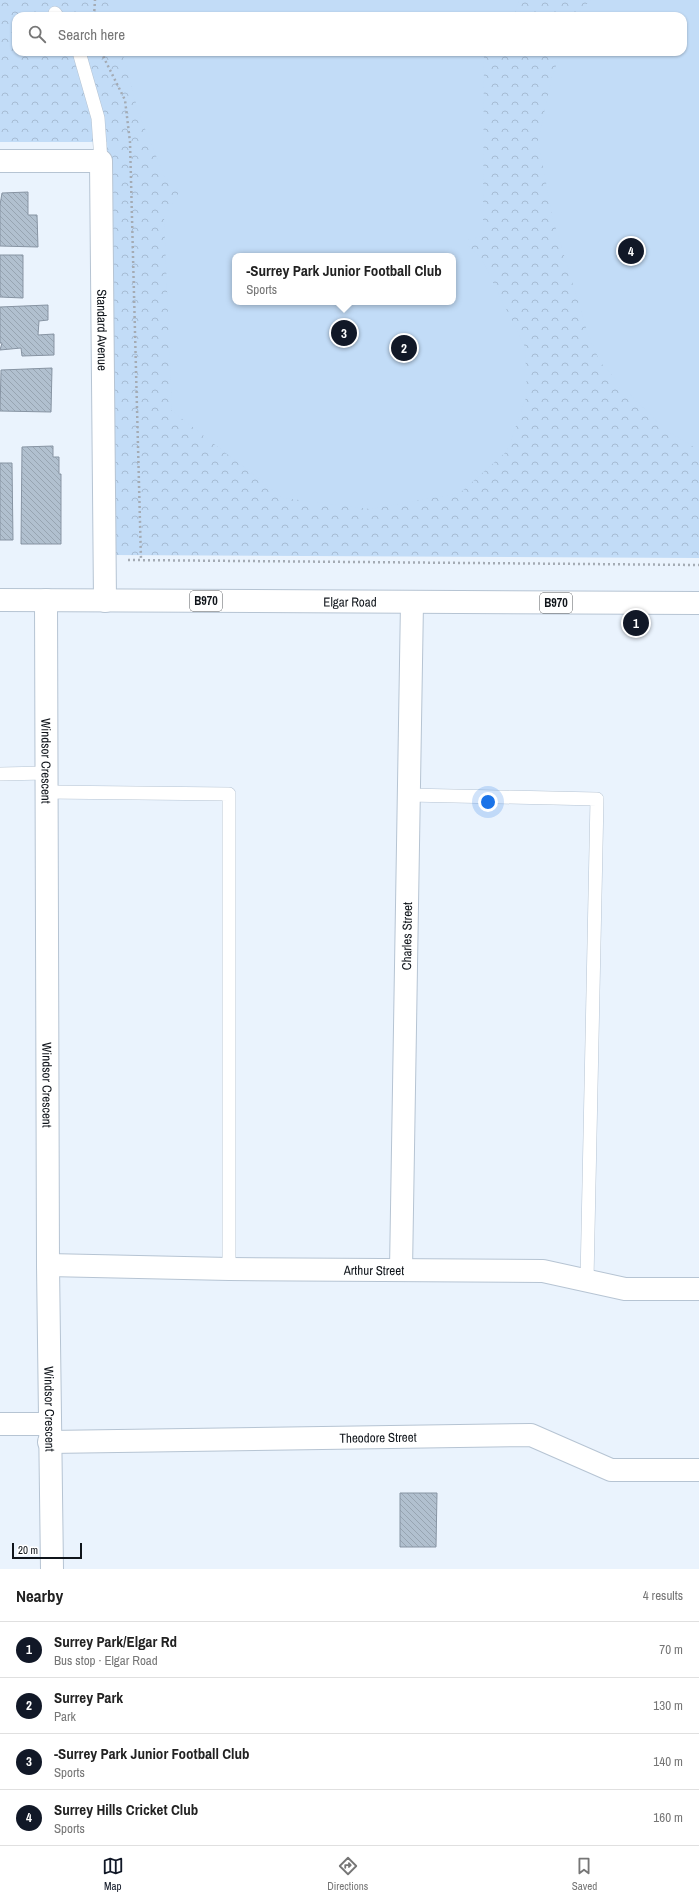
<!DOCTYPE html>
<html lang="en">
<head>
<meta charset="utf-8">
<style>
	body { margin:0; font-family:"Archivo Narrow",sans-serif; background:#f2f2f2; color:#222 }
	.scale { position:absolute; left:12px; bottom:10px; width:70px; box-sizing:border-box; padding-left:4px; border:2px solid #0f141a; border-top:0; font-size:11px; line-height:14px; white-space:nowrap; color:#0f141a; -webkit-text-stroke:3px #fff; paint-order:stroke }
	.you { position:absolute; left:488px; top:802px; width:14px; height:14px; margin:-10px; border:3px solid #fff; border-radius:50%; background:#1a73e8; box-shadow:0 0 0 6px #1a73e833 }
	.badge { display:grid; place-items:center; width:26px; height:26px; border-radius:50%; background:#111827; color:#fff; font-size:13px; font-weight:700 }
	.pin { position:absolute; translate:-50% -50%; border:2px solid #fff; box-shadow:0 1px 4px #0006 }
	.popup { position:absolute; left:232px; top:253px; width:224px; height:52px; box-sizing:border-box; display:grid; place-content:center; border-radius:8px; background:#fff; filter:drop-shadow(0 1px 3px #0005); font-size:13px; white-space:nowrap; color:#767676 }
	.popup b { font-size:15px; color:#222 }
	.popup::after { content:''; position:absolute; left:50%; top:100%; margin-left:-8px; border:8px solid transparent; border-top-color:#fff }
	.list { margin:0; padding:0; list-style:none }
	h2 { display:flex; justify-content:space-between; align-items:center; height:52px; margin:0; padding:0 16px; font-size:17px }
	h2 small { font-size:13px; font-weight:400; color:#767676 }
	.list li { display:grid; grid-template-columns:26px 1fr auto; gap:12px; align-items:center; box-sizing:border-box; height:56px; padding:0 16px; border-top:1px solid #e0e0e0 }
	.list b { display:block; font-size:15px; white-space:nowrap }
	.list p { margin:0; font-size:13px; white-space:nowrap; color:#767676 }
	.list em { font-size:13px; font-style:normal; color:#767676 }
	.icon { flex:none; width:22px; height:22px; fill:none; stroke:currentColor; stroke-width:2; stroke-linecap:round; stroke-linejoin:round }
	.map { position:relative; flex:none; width:699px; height:1569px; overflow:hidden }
	.search { position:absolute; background:#fff; box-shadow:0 1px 3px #0004; left:12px; right:12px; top:12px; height:44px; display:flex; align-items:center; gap:10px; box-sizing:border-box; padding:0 14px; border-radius:12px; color:#767676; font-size:15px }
	.sheet { height:276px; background:#fff }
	nav { display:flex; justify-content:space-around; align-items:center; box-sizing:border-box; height:56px; border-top:1px solid #e0e0e0; background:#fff; font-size:11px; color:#767676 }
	nav a { display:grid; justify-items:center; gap:2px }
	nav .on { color:#111827 }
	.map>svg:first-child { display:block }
	.park { fill:url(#park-crowns); fill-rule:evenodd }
	.pitch { fill:#c2dcf7; fill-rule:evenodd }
	.building { fill:url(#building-back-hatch); stroke:#8794a3 }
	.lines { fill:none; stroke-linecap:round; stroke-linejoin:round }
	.service-casing { stroke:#b6c4d3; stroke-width:14 }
	.minor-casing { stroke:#b6c4d3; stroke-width:24 }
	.primary-casing { stroke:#b6c4d3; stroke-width:24 }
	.path { stroke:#a4abb4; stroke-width:2.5; stroke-dasharray:2 3; stroke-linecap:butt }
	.service { stroke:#fff; stroke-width:13 }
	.minor { stroke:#fff; stroke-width:22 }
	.primary { stroke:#fff; stroke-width:22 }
	.labels { text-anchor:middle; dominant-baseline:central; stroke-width:3.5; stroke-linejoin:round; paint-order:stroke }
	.shield { fill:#fff; stroke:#575a5f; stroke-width:1 }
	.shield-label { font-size:12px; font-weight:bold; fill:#0f141a }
	.street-label { font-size:13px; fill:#0f141a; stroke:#fff }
</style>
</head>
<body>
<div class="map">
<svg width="699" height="1569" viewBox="0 0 699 1569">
	<defs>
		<pattern id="park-crowns" width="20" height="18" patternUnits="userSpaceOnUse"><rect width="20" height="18" fill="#c2dcf7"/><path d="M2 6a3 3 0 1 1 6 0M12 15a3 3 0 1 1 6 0" fill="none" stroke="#a6bcd3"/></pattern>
		<pattern id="building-back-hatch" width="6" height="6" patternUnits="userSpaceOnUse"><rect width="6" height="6" fill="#b1c0cf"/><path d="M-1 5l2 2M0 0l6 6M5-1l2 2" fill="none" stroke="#97a4b1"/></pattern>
	</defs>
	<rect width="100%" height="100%" fill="#eaf3fd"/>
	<path class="park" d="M0,0H699V558L111,555L107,142H0ZM16,16H683V52H16ZM235,256H453V302H235Z"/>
	<path class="pitch" d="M108,0H519L514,16H111Z
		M591,0H699V450L664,429L623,387L600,362L588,334L553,219L538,141L552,77L561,52H683V16H574Z
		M122,52H484L483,236L464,241L482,260L525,347L527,395L507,451L460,493L370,509L283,498L172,411L164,217L180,191L165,178L139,114ZM235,256H453V302H235Z"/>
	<path class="building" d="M28,192V215H37L38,247L0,246V205L2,193Z
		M0,255H23V298L0,297Z
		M48,305V320L39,321L38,335L54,334V355L22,356L21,348L0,350L2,343H0V307Z
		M52,368L51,412L0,411L1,370Z
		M53,446V457H59V474H61V544H21L22,447Z
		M0,463H12L13,540H0Z
		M400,1493H437L436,1547H400Z"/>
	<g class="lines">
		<g class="service-casing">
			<path id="service" d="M55,13L57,16
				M79,52L98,118L101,161
				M0,774L46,773
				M46,792L229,794V1269
				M409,795L597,799L587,1280"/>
		</g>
		<g class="minor-casing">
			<g id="minor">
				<path id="s1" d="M0,161H101L105,601"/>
				<path id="s2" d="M46,600L48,1265L52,1569"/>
				<path id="s3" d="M48,1265L229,1269L543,1271L625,1289H699"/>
				<path id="s4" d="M401,1270L412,602"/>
				<path d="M0,1424H49"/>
				<path id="s5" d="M49,1442L531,1435L611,1470H699"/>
			</g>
		</g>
		<g class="primary-casing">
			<g id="primary">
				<path id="s6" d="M0,600L699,603"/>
			</g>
		</g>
		<path class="path" d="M94,16L95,0
			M101,52L125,100L130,142L141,560
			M128,560L699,565"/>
		<use href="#service" class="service"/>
		<use href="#minor" class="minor"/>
		<use href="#primary" class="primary"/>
	</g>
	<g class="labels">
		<g class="shield">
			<rect x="190" y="591" width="32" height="20" rx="3"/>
			<rect x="540" y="593" width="32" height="20" rx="3"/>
		</g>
		<g class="shield-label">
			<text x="206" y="601">B970</text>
			<text x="556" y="603">B970</text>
		</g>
		<g class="street-label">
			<text stroke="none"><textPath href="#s1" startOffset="270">Standard Avenue</textPath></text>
			<text stroke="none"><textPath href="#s6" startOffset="350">Elgar Road</textPath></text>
			<text stroke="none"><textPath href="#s2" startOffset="161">Windsor Crescent</textPath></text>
			<text stroke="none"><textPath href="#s4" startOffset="334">Charles Street</textPath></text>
			<text stroke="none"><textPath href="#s2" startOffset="485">Windsor Crescent</textPath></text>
			<text stroke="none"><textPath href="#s3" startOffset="326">Arthur Street</textPath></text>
			<text stroke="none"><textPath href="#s2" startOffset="809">Windsor Crescent</textPath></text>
			<text stroke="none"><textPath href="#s5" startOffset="329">Theodore Street</textPath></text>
		</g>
	</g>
</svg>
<div class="scale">20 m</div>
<div class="you"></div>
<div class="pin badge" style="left:636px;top:623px">1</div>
<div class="pin badge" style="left:404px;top:348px">2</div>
<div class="pin badge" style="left:344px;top:333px">3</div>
<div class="popup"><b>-Surrey Park Junior Football Club</b>Sports</div>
<div class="pin badge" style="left:631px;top:251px">4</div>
<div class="search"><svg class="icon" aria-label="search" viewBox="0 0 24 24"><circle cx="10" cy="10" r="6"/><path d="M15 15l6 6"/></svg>Search here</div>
</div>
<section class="sheet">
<h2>Nearby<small>4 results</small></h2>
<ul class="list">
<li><span class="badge">1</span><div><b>Surrey Park/Elgar Rd</b><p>Bus stop · Elgar Road</p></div><em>70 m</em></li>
<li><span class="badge">2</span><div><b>Surrey Park</b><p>Park</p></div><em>130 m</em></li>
<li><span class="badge">3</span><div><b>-Surrey Park Junior Football Club</b><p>Sports</p></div><em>140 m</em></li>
<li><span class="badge">4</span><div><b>Surrey Hills Cricket Club</b><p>Sports</p></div><em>160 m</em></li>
</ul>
</section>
<nav>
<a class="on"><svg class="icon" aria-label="map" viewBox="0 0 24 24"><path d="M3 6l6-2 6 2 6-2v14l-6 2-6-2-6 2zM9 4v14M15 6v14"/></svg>Map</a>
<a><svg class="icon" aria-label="directions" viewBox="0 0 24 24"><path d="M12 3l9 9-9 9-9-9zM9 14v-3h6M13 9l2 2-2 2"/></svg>Directions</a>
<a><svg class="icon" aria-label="saved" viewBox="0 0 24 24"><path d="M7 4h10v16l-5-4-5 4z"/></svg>Saved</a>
</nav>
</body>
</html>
